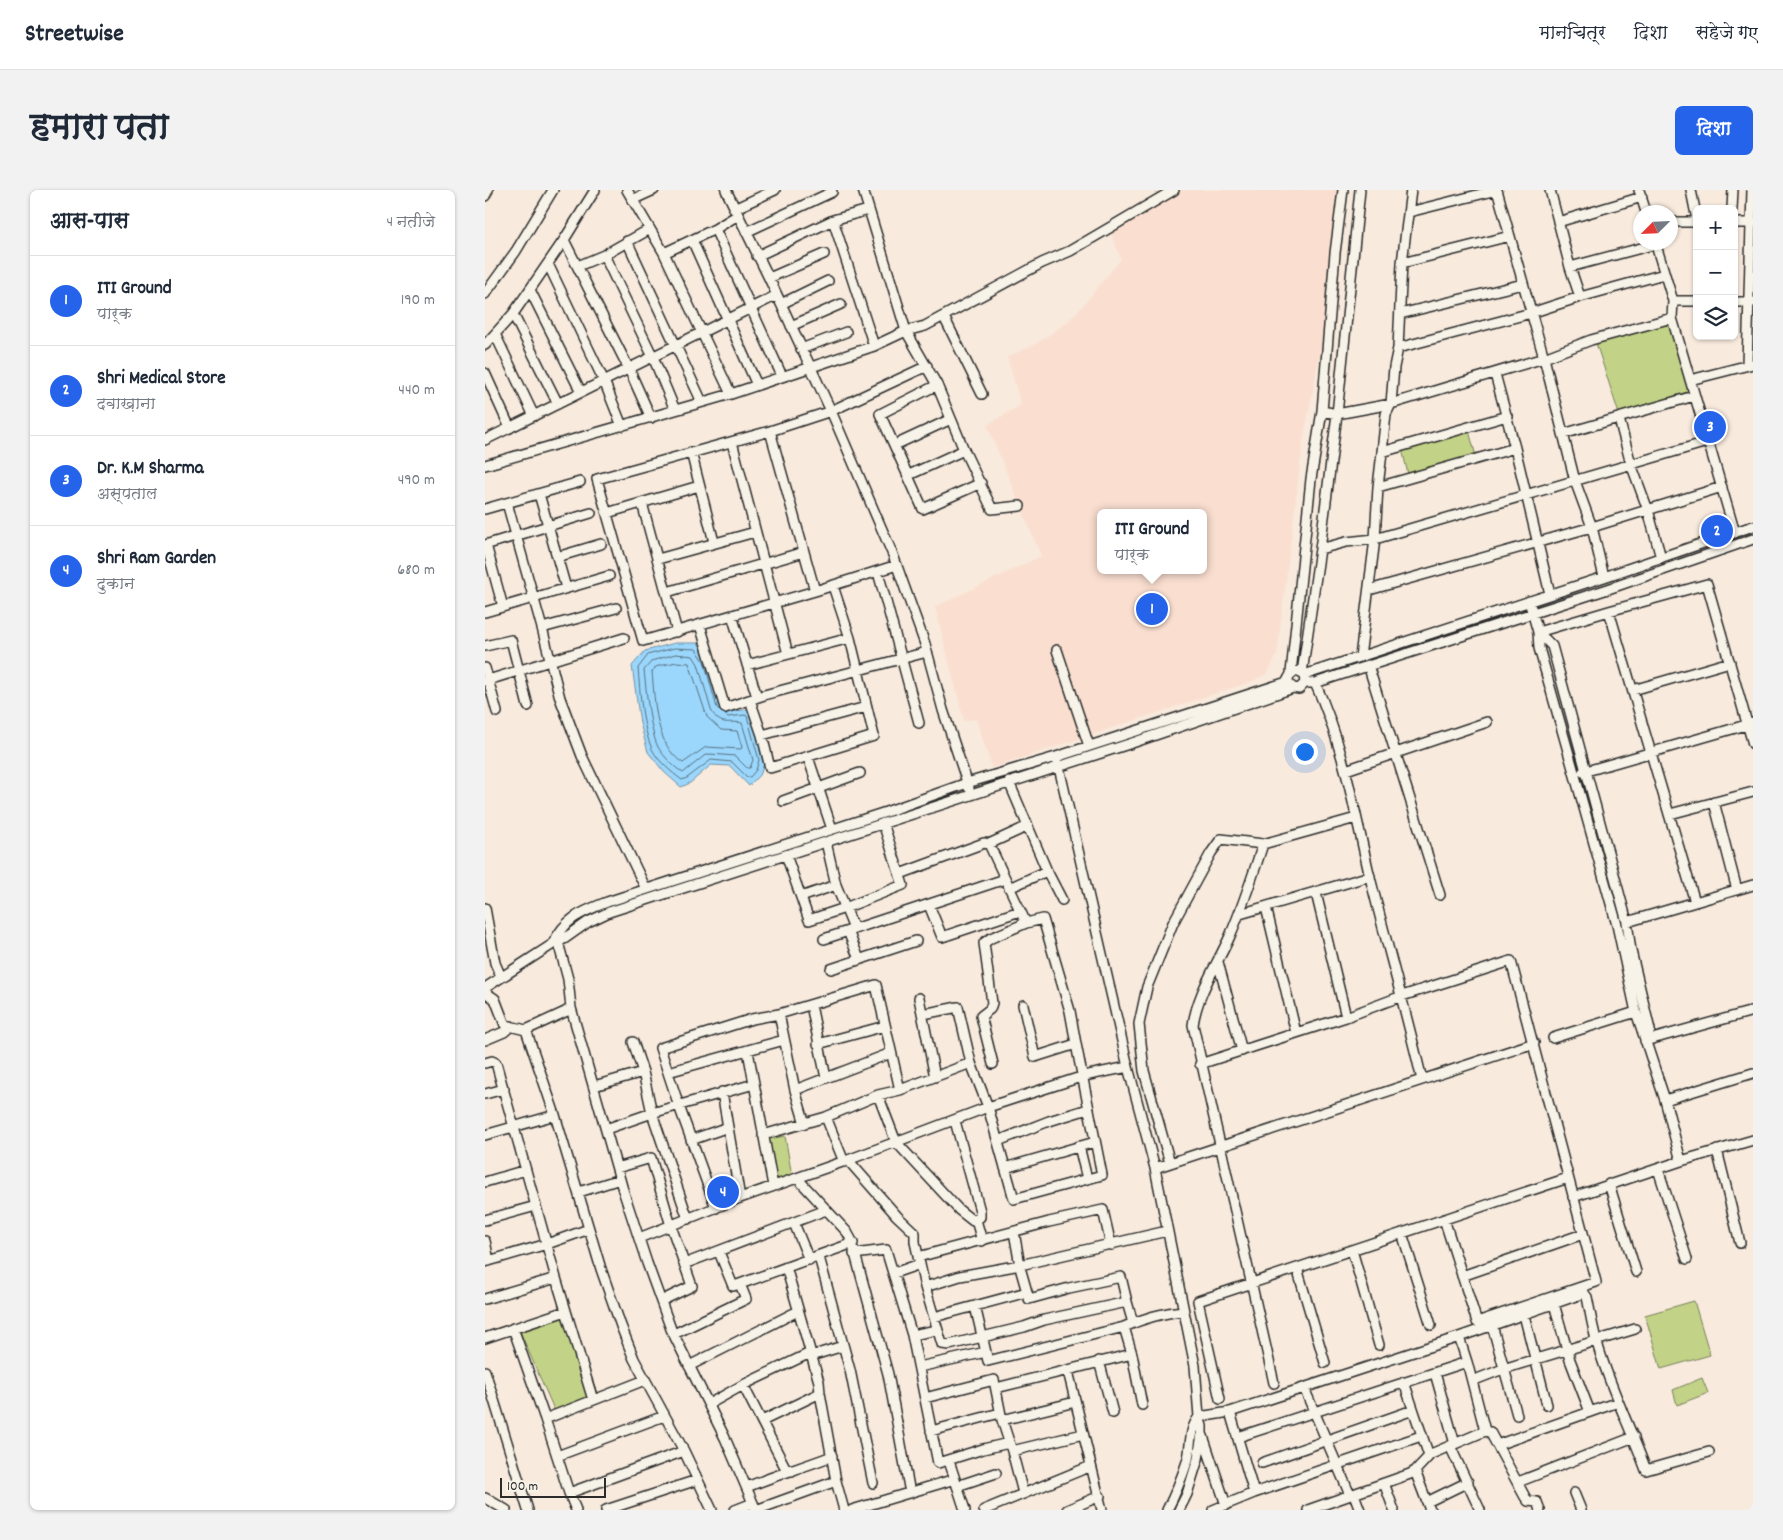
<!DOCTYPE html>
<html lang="hi">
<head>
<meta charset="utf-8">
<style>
	body { margin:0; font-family:Dekko,"Playpen Sans Deva",sans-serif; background:#f2f2f3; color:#1f2937 }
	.controls { position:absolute; right:15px; top:15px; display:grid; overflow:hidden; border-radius:8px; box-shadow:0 1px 4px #0004 }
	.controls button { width:45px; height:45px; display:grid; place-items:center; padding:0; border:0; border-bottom:1px solid #e0e1e3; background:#fff; color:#1f2937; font:25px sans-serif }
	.compass { position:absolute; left:1148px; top:15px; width:45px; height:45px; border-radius:50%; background:#fff; box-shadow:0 1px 4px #0004; rotate:246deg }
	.scale { position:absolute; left:15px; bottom:12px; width:106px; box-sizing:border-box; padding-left:5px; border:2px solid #2b2b2b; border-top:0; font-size:14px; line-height:18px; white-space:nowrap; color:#2b2b2b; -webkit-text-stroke:4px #f7f3e8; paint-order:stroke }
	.you { position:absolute; left:819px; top:561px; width:18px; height:18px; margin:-12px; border:4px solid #fff; border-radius:50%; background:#1a73e8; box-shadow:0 0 0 8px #1a73e833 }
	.badge { display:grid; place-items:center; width:32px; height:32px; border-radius:50%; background:#2563eb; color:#fff; font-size:16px; font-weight:700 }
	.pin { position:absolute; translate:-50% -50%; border:2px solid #fff; box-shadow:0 1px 5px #0006 }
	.popup { position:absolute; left:612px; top:319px; width:110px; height:65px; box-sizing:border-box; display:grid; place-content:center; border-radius:8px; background:#fff; filter:drop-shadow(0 1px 4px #0005); font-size:16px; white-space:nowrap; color:#747a83 }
	.popup b { font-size:19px; color:#1f2937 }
	.popup::after { content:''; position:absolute; left:50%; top:100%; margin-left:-10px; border:10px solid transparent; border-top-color:#fff }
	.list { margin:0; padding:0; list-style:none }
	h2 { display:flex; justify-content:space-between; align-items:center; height:65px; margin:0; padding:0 20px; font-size:21px }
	h2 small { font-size:16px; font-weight:400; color:#747a83 }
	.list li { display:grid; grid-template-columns:32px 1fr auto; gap:15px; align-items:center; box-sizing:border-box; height:90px; padding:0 20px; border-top:1px solid #e0e1e3 }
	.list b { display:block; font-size:19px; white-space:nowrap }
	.list p { margin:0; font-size:16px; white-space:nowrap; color:#747a83 }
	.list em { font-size:16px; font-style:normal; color:#747a83 }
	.icon { flex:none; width:28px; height:28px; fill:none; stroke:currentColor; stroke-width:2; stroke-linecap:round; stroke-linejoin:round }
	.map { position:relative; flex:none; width:1268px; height:1320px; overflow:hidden; border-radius:8px }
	header { display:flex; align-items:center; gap:30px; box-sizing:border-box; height:70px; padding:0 25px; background:#fff; border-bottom:1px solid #e0e1e3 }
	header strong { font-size:24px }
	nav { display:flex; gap:28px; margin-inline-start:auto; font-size:18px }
	.intro { display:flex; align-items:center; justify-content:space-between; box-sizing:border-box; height:120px; padding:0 30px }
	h1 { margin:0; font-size:35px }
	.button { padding:12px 22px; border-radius:8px; background:#2563eb; color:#fff; font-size:18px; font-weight:700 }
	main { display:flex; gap:30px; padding:0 30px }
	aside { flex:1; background:#fff; border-radius:8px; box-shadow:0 1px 4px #0004 }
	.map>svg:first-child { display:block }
	.built { fill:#fadfd0; fill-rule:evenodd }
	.green { fill:#c2d387; stroke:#767f59 }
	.water { fill:#9bd7fc; stroke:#6e92a8 }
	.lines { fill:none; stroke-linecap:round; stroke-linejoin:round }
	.shore { stroke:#58707f; stroke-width:1 }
	.minor-casing { stroke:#2b2b2b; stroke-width:12 }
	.minor { stroke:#f7f3e8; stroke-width:9 }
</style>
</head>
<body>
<header>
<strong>Streetwise</strong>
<nav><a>मानचित्र</a><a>दिशा</a><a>सहेजे गए</a></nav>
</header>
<div class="intro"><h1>हमारा पता</h1><a class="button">दिशा</a></div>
<main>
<aside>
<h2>आस-पास<small>4 नतीजे</small></h2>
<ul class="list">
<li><span class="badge">1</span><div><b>ITI Ground</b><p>पार्क</p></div><em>190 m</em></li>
<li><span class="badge">2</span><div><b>Shri Medical Store</b><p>दवाख़ाना</p></div><em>440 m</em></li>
<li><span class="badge">3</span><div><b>Dr. K.M Sharma</b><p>अस्पताल</p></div><em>490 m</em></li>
<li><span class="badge">4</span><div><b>Shri Ram Garden</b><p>दुकान</p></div><em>680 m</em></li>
</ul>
</aside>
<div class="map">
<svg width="1268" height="1320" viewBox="0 0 1268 1320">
	<rect width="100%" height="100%" fill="#f8eadd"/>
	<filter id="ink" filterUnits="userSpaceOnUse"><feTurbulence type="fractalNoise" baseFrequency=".02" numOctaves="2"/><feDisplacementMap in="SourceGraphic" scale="10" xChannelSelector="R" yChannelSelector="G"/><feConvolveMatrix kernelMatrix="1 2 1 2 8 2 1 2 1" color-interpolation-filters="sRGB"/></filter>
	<g filter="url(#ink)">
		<path class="built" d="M692,0H854L855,8L843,123L818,251L792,464L783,483L768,491L507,578L491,529L479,531L450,417L556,366L502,235L536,215L522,167L549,155L580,134L594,120L636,69L624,38ZM616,323H718V380H616Z"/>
		<path class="green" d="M1185,133L1205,201L1134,224L1111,153Z
			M984,241L991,266L923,284L917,259Z
			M300,946L307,986L292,990L284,949Z
			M1209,1111L1225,1165L1176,1179L1160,1125Z
			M81,1121L114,1207L71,1224L33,1137Z
			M1217,1188L1223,1203L1192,1215L1188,1200Z"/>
		<path class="water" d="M190,453H213L224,469L237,517L243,522L265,519L280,570L276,583L264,596L245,576L226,575L205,593L196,597L179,582L163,562L155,533L147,476L160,461Z"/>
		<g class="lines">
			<path class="shore" d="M190,458L211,459L219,471L232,518L243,527L260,525L262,526L274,570L271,580L265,587H262L247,572L226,570L202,588L197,590C186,582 173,571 167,559C157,537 155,502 153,478L163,465Z
				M191,464L208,466L213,474L226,520C236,538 243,530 257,533L268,570L265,578H262L250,566L225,564L219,566L198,583C189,577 179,567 173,557C165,541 161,499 159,480L167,471Z
				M192,472L204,473L222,527L236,540L252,541L257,557L256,559L221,557L198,573C170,555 170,512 167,482L171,477Z"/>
			<g class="minor-casing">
				<path id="minor" d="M142,0L179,63L246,204
					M241,0L284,88L346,221L408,365L440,454L458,520L484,598
					M378,0L421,141L452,195L479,260L507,319L535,316
					M1012,0L1059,168L1090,291L1107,337L1119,387
					M1065,0L1085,77L1095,107
					M1154,0L1161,22
					M1206,0L1212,30
					M0,6L3,0
					M147,10L169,0
					M249,19L290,0
					M1247,19L1248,0
					M924,22L1012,0
					M348,30L389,156
					M1073,32L1157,7
					M1186,32H1212
					M1249,33H1268
					M230,39L297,186
					M261,42L347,2
					M79,50L144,179L166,228
					M207,50L272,195
					M142,51L217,212
					M1170,52L1188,111L1187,128L1250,343
					M179,63L230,39L253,25
					M119,65L168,167L190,220
					M272,66L348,30L383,20
					M917,73L1025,46
					M63,74L119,191L137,236
					M93,76L119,65L165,39
					M1085,77L1171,54
					M284,88L339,64
					M45,100L96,202
					M0,104L31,61L68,0
					M1188,111H1212
					M1249,112H1268
					M296,114L343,91
					M28,124L73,214
					M915,124L1038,94
					M459,127L497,204
					M306,136L356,114
					M10,144L49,226
					M0,155L28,124L79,50L110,0
					M913,158L1046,123L1095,107L1179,84
					M316,159L361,142
					M1262,175L1267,0
					M0,183L25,238
					M1010,184L1030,258L1065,404
					M1205,190L1268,174
					M452,195L395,224L438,319L496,293
					M837,221L852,224L906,214L1059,168L1106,150L1187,128
					M1134,229L1146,274L1163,320L1176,368
					M285,241L330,401
					M1078,244L1209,206
					M0,250L292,105
					M247,252L303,464
					M410,255L466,229
					M206,262L229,352
					M897,262L1022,226
					M0,275L246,204L389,156L421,141L440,136L557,73L585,61L689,0
					M424,285L479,260
					M893,297L1030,258
					M54,304L81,398
					M22,313L57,438L75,508L97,566L161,699
					M157,313L192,442
					M0,319L95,292
					M122,323L214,296
					M0,355L106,323
					M1,355L18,417
					M835,359L861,352L890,349L1222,252
					M72,367L116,354
					M173,369L270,342
					M412,375L330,401L158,451L112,289L285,241L346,221L442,176
					M393,382L434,533
					M884,400L1107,337L1237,297
					M182,402L319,362
					M1044,411L1053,442L1054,458L1132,735L1151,822L1180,910L1196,971
					M1124,421L1210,712
					M0,422L124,386
					M247,425L272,507
					M215,435L240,518L279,505L442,462
					M57,438L131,418
					M1053,442L1067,456L1142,732L1146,761L1165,840L1161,851
					M1053,442L1124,421L1222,394L1268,554
					M0,456L26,450L43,516
					M572,460L604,556
					M875,467L890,349L893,297L897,262L901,224L906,214L909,177L913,158L917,73L926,0
					M262,475L365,448
					M883,475L955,705
					M0,478L12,522
					M806,483L826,289L837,221L850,63L858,0
					M817,483L835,359L852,224L875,0
					M819,485L820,493L814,499L808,498L802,492C805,483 811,478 819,485L1119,387L1268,336
					M0,491L139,448
					M820,493H830L1123,399L1268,349
					M830,493C858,553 869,619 884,683C901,752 921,821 937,890
					M1148,500L1245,472
					M265,510L277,545L285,578L389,546L365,448L348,396
					M277,545L381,517
					M323,567L347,639
					M573,573L643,877L670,978L710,1176L714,1227L717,1236V1244L713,1269L702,1304L694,1320
					M861,580L1002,532
					M1098,582L1268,533
					M524,592L562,681L577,710
					M298,611L375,583
					M1229,612L1252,700
					M1185,624L1268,602
					M341,652L351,695L369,739
					M504,654L541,733L558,729L585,821L591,854L550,867L538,815
					M778,654C768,685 758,716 745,746C732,775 712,804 708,835L789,1193
					M301,665L324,730L360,718L418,695L398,633
					M415,684L499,653L504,654L543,636
					M524,698L562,681
					M831,703L861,827
					M316,707L351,695
					M444,715L457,747L535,721
					M781,717L811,843
					M0,718L10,773L16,787
					M755,724L885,686
					M1142,732L1268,695
					M363,741L374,769
					M339,749L520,689
					M73,752L83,789L86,818L80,822L41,840L70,925L116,1079L136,1136L149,1169L199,1261L227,1320
					M68,754C80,728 97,722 122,712L401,622L482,593L571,567L802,492
					M733,772L757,861
					M346,779L431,751
					M0,798L68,754L79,749L103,732L124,722L647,553L808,498
					M0,802L10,809L20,835L41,840
					M434,808L450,887
					M326,815L341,888
					M86,818L138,1000L162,1073L186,1139L240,1248L271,1320L351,1291
					M294,824L310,900L320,934
					M438,824L473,817L486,873L503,917L529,1009L617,985L591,854
					M1068,848L1151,822
					M0,850L19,842L26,836
					M1160,851L1268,821
					M148,852L158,882L167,923L203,1029
					M333,854L400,836
					M263,861L288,996
					M0,873L7,871L11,873L71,1088L0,1109
					M508,874L496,826L505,819L507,813L499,753L506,748L541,733
					M715,874L861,827L917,806L1026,771L1111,1092L992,1132L959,1029
					M183,882L299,850
					M109,896L158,882
					M310,900L406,863
					M237,902L255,1008
					M0,904L19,899
					M393,905L411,952L474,1020L488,1031L495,1027V1021L470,931
					M1180,910L1268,883
					M341,927L359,972
					M121,939L167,923L269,894
					M0,945L70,925
					M278,945L341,927L393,905L415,900L486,873
					M206,950L243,937
					M513,951L564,931L603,919
					M594,956L602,989
					M1232,960L1255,1053
					M363,970L412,1026L430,1043V1052L440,1097L457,1154L464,1155L539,1137L559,1130L642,1112L648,1133
					M685,973L659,881L654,834L662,797L688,733L726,663L736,649L778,654L871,628
					M132,978L166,968L186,1036L207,1096L176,1111
					M520,978L610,952
					M670,978L1049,853
					M1173,979L1202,1069
					M0,992L41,980
					M1124,994L1151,1082
					M94,1002L135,989
					M1088,1007L1196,971L1268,950
					M231,1018L194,916L175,858L267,829L294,824L391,795L415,900
					M0,1030L51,1016
					M491,1030L497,1051
					M309,1033L324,1070
					M529,1042L536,1081L544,1109L584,1098L636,1087L642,1112
					M917,1043L946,1135
					M154,1048L255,1008L363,970L503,917L599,886L643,877
					M0,1051L4,1071
					M369,1060L403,1184L425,1303
					M867,1060L894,1155
					M234,1062L248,1096L255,1094
					M369,1064L401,1060L427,1145L453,1273L498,1259L524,1253
					M334,1067L365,1180L388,1293
					M433,1067L564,1032L618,1020L626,1055
					M0,1072L62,1054L104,1039
					M199,1074L341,1020
					M301,1077L334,1192L335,1203L351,1291L359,1320
					M812,1078L840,1173
					M409,1083L435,1074
					M977,1086L1098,1044
					M71,1088L108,1210
					M440,1097L475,1086L535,1075L682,1041
					M1069,1114L1085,1170L1105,1222
					M490,1116L503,1171L639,1137C656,1129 680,1122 699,1121
					M1039,1125L1062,1215
					M449,1127L542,1102
					M1007,1135L1032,1225
					M639,1137L647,1164L657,1215
					M28,1138L60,1229
					M189,1144L261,1109L255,1094L368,1053L362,1042L313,989
					M427,1145L452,1140
					M974,1147L982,1172L1000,1241L1005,1242L1040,1307L1043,1311L1052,1312L1055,1320
					M0,1148L81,1121
					M326,1166L358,1156
					M614,1171L628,1223
					M204,1176L313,1121
					M434,1177L501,1162
					M0,1181L43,1320
					M583,1181L617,1320
					M950,1183L970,1254
					M987,1191L1018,1179L1150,1139
					M919,1192L944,1266
					M258,1195L300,1277L307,1281
					M511,1198L647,1164
					M819,1198L865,1305
					M440,1208L509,1190L517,1230L527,1261L538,1303
					M735,1209L713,1111L1083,988
					M224,1214L258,1195L325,1163
					M745,1222L769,1303
					M517,1230L590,1212
					M277,1231L335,1203
					M446,1241L515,1223
					M718,1246L741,1315
					M753,1247L982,1172
					M1012,1255L1133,1212
					M965,1256L995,1320
					M527,1261L598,1244
					M72,1266L179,1226
					M464,1271L480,1320
					M777,1273L928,1220
					M930,1281L945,1320
					M1033,1292L1149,1247
					M899,1293L909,1320
					M472,1296L511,1283
					M262,1297C290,1285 319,1277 347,1266
					M84,1303L60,1229L160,1190
					M1089,1303L1096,1320
					M869,1304L875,1320
					M0,1308L21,1320
					M942,1312L983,1292
					M91,1320L84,1303L199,1261
					M121,1320L212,1290
					M250,1320L268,1313
					M367,1320L470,1289
					M499,1320L606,1276
					M582,1320L615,1306
					M682,1320C691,1303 697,1287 703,1269C706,1255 704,1239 714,1227L745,1222L974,1147L1099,1103L1102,1107C1105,1121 1107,1135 1111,1149C1123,1194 1145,1236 1161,1280L1224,1262
					M728,1320L769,1303L936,1246
					M823,1320L925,1284L930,1281L946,1264L1000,1241"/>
			</g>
			<use href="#minor" class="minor"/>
		</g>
	</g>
</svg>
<div class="controls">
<button>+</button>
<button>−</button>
<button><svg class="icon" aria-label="layers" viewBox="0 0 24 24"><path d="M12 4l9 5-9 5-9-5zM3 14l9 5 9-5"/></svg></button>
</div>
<svg class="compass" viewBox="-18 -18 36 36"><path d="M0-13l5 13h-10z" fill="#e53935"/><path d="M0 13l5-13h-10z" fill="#747a83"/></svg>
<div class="scale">100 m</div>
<div class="you"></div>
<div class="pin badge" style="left:667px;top:419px">1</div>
<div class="popup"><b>ITI Ground</b>पार्क</div>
<div class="pin badge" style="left:1232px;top:341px">2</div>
<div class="pin badge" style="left:1225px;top:237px">3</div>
<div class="pin badge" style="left:238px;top:1002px">4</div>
</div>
</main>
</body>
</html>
